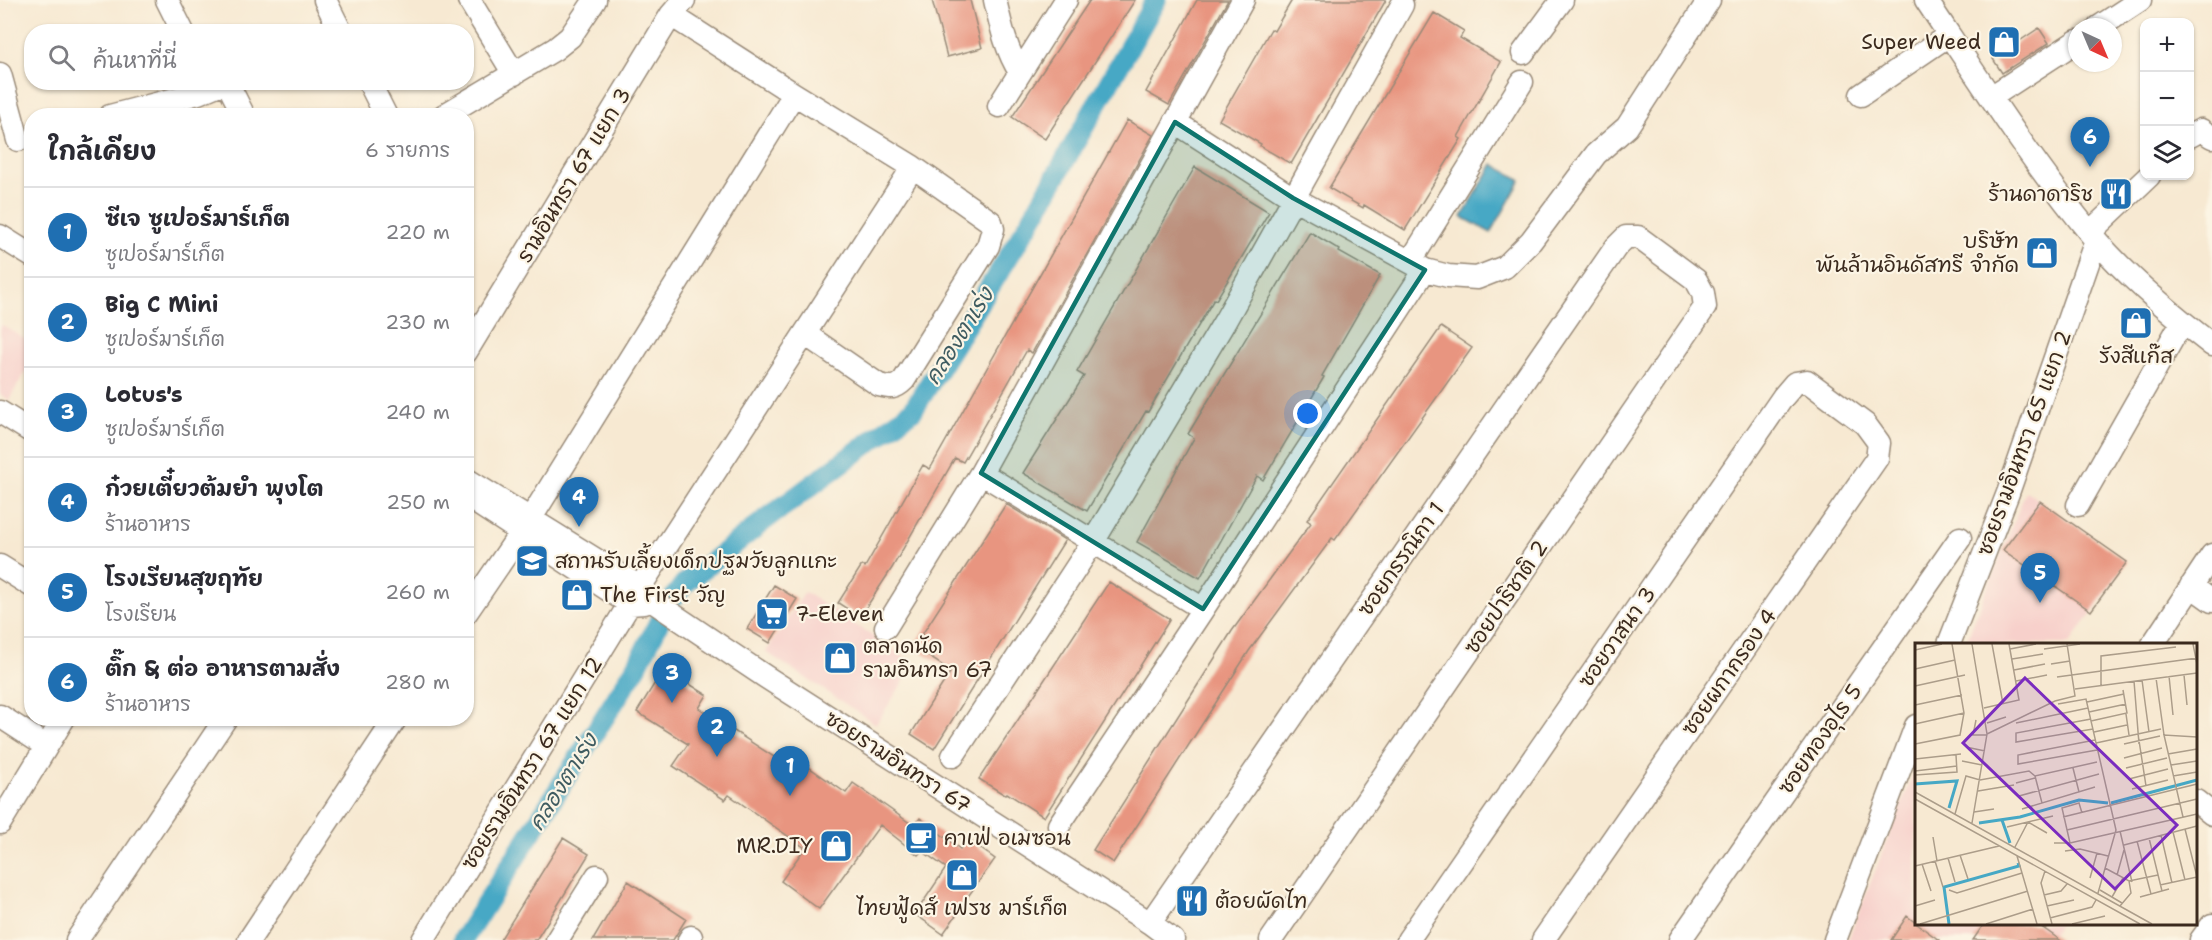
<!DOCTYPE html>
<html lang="th">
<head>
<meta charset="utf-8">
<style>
	body { margin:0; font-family:"Shantell Sans","Playpen Sans Thai",sans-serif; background:#f7f7f7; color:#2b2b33 }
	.controls { position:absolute; right:18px; top:18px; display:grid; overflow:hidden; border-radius:12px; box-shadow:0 2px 4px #0004 }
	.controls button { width:54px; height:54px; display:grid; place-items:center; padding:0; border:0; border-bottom:2px solid #e1e1e2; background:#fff; color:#2b2b33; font:30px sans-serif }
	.compass { position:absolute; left:2068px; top:18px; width:54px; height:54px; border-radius:50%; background:#fff; box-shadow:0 2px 4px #0004; rotate:136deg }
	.you { position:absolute; left:1308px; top:414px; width:21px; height:21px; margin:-15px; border:4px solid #fff; border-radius:50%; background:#1a73e8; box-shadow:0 0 0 9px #1a73e833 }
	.badge { display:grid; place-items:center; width:39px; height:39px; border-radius:50%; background:#1f6fb2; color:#fff; font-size:20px; font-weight:700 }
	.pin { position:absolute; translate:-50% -50px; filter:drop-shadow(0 2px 3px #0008) }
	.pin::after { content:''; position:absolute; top:32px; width:21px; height:18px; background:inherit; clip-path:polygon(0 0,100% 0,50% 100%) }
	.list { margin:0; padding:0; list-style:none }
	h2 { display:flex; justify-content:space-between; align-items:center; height:78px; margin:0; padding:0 24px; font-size:26px }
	h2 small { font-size:20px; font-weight:400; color:#7c7c81 }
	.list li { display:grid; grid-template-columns:39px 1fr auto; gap:18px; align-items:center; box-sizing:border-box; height:90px; padding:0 24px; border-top:2px solid #e1e1e2 }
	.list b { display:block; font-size:22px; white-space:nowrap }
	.list p { margin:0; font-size:20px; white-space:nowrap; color:#7c7c81 }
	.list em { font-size:20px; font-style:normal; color:#7c7c81 }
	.icon { flex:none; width:33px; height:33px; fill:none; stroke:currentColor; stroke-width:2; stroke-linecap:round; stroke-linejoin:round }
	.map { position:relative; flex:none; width:2212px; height:940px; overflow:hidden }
	.search { position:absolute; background:#fff; box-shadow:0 2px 4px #0004; left:24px; top:24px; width:450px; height:66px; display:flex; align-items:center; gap:15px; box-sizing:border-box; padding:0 21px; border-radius:24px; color:#7c7c81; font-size:22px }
	.panel { position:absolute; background:#fff; box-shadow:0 2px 4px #0004; left:24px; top:108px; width:450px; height:618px; border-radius:24px }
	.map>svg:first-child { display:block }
	.built { fill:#f7d0cb }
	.water { fill:#46a8c5; stroke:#406972; stroke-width:1.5 }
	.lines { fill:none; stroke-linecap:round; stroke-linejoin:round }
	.canal { stroke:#46a8c5; stroke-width:21 }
	.building { fill:#e89580 }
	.minor-casing { stroke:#998a78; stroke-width:25 }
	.minor { stroke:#fff; stroke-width:22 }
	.marked { fill:#0f766e; fill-opacity:0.2; stroke:#0f766e; stroke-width:4.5; stroke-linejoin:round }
	.labels { text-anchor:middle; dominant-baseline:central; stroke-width:4.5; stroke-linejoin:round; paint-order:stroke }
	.poi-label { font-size:21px; fill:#3b2a1e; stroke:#fcf5e5; text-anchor:start }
	.street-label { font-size:21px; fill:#3b2a1e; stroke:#fcf5e5 }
	.water-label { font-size:22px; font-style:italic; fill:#3f5c61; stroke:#fcf5e5 }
	.inset-river { fill:none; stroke:#46a8c5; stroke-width:3 }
	.inset-road { fill:none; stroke:#ac9d8a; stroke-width:1.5 }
	.view { fill:#7b2cbf; fill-opacity:0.15; stroke:#7b2cbf; stroke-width:3 }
	.inset-edge { fill:none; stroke:#3b2a1e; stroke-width:3 }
</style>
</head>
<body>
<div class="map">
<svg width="2212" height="940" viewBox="0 0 2212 940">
	<rect width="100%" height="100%" fill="#fcf5e5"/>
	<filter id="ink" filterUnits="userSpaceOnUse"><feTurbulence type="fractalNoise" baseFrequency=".0167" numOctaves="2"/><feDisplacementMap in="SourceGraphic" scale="12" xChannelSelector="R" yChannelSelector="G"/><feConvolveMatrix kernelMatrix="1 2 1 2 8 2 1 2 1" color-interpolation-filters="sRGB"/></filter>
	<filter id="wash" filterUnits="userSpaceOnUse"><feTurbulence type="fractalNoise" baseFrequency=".008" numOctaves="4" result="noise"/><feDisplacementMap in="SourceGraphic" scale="24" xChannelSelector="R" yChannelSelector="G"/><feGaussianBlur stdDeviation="1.35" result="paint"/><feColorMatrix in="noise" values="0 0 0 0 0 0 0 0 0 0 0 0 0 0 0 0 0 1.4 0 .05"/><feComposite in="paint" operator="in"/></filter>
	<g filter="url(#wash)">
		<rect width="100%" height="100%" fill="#f7e9d2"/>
		<path class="built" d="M0,324L31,343V362L9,400L0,394Z
			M2026,491L2127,562L2070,644H1965Z
			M805,592L915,664L876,724L766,652Z
			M1916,767V924H2057L2059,925L2048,940H1848Z"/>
		<path class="water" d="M1493,164L1521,180L1491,233L1462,217Z"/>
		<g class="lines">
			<path class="canal" d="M675,596L684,584L765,520L913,410L1027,227L1156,0
				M463,940L637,666L659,622"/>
		</g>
		<g id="blocks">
			<path class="building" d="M932,0H970L982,48L947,57Z
				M1090,0H1135L1045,139L1012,117Z
				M1197,0H1228L1169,105L1146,92Z
				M1292,0H1386L1291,164L1260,146L1261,144L1219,120L1271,29L1274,31Z
				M1434,13L1464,31L1460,38L1501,62L1458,137L1461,139L1405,230L1364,205L1363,208L1329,188Z
				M2039,28L2049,43L2002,73L1993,59Z
				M1127,120L1153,135L1032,353L1027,350L963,462L955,458L892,568L860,617L838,603L862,565L865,567L923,465L930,469Z
				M1195,167L1269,212L1216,300L1214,299L1148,412L1146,411L1087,511L1023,473L1084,376L1077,372Z
				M1310,232L1340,250L1339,252L1380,275L1322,376L1324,377L1263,480L1257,476L1200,578L1137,542L1194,438L1188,434Z
				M1441,327L1472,348L1335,540L1332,538L1249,651L1113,863L1093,850L1232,631L1311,523L1307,520Z
				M2040,501L2127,562L2091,611L2003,550Z
				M1006,504L1065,540L934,749L911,734L951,671L914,647Z
				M1109,582L1170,619L1044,817L1007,793L1005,795L979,779Z
				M774,585L797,599L770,643L747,629Z
				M664,668L707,695L699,708L777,759L784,750L846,793L853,783L914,826L920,818L960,849L967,839L995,859L956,913L957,914L943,934L915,914L946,868L922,851L918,855L880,825L819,909L781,881L805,848L729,795L725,800L673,766L688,744L637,712Z
				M563,838L589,854L553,913L536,940H500Z
				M628,881L686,919L673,940H593Z
				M1907,916L1917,924L1939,940H1891Z
				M1984,924H2037L2060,940H1973Z"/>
		</g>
	</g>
	<g filter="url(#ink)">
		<use href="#blocks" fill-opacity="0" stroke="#998a78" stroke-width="1.5"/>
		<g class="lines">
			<g class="minor-casing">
				<path id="minor" d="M167,0L183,32
					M325,0L341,32
					M469,0L514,74
					M995,0C1001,26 1006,50 1020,72
					M1926,0C1980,81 2032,163 2094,238C2126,275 2173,315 2212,345
					M671,15L794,94L913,167L991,222L993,229L988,246L904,380C895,389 891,388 879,385L805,334
					M2099,27L2140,0
					M1523,53L1562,0
					M0,74L18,140
					M227,82L244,116
					M369,82L386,116
					M1861,95L1949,35
					M1991,97L2077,41
					M999,106L1066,0
					M110,116L198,93L224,82
					M443,116L555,49L570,37L595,0
					M1175,122L1293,198L1425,270
					M2190,136L2201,130L2212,137
					M2090,232L2149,176
					M0,236L32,256
					M1410,262L1522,82
					M466,352L671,15L684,0
					M0,412L32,432
					M981,473L1203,609
					M466,479L640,587L654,602L766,677L1150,923L1173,940
					M474,501L630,604L644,603
					M2078,505L2182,322
					M0,566L32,586
					M2191,586L2212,601
					M466,613L531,518L794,94
					M886,627L981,473L1243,0
					M1949,644L2008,493L2096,240
					M2153,644L2212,555
					M0,716L46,746
					M953,756L1093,542L1225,321L1402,5
					M2196,801L2212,814
					M0,823L64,718
					M1059,825L1203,609L1425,270L1448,276L1477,278L1505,267L1531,241L1596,154L1627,127L1709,0
					M1150,923L1616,247L1626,237H1638L1696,280L1703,293L1705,307L1271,940
					M77,940L226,718
					M249,940L396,718
					M423,940L640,587L913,167
					M557,940L597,876
					M689,940L691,937
					M1408,940L1783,397L1795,383L1807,381L1865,424L1879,443L1877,458L1543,940
					M1680,940L1960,538
					M1835,940L1916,726
					M2201,940L2212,925"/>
			</g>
			<use href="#minor" class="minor"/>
		</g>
	</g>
	<path class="marked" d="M1175,122L1293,198L1425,270L1203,609L981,473Z"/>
	<defs>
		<g id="shop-square" transform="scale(1.725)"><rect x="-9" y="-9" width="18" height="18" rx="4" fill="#1f6fb2" stroke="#fcf5e5"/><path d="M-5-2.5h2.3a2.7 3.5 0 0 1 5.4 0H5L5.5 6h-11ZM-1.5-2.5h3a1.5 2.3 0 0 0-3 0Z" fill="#fff"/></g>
		<g id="restaurant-square" transform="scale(1.725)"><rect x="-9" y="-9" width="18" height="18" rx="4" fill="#1f6fb2" stroke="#fcf5e5"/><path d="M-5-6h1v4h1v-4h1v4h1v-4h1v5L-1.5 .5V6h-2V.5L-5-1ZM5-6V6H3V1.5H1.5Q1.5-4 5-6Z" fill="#fff"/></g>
		<g id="school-square" transform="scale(1.725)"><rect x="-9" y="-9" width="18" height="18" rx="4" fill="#1f6fb2" stroke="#fcf5e5"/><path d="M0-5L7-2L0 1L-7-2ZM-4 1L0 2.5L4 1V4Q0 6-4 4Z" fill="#fff"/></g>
		<g id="supermarket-square" transform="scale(1.725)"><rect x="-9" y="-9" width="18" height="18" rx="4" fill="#1f6fb2" stroke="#fcf5e5"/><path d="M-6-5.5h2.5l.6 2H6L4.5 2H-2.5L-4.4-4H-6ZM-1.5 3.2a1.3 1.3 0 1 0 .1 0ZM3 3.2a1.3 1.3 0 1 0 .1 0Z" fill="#fff"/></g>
		<g id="cafe-square" transform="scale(1.725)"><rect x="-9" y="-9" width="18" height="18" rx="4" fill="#1f6fb2" stroke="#fcf5e5"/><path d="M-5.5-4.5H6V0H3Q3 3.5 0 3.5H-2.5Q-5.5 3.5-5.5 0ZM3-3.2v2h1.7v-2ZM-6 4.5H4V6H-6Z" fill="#fff"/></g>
	</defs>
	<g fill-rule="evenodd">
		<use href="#shop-square" x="2004" y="42"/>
		<use href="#restaurant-square" x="2116" y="194"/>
		<use href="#shop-square" x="2042" y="253"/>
		<use href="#shop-square" x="2136" y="323"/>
		<use href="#school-square" x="532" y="561"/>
		<use href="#shop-square" x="577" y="595"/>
		<use href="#supermarket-square" x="772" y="614"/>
		<use href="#shop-square" x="840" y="658"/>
		<use href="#cafe-square" x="921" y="838"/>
		<use href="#shop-square" x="836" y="846"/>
		<use href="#shop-square" x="962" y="875"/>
		<use href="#restaurant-square" x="1192" y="901"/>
	</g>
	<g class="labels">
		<g class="poi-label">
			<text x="1981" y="42" text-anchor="end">Super Weed</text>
			<text x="2093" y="194" text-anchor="end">ร้านดาดาริช</text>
			<text x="2019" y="241" text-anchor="end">บริษัท<tspan x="2019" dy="24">พันล้านอินดัสทรี จำกัด</tspan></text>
			<text x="2136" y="356" text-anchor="middle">รังสีแก๊ส</text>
			<text x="555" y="561">สถานรับเลี้ยงเด็กปฐมวัยลูกแกะ</text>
			<text x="600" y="595">The First วัญ</text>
			<text x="795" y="614">7-Eleven</text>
			<text x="863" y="646">ตลาดนัด<tspan x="863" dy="24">รามอินทรา 67</tspan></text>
			<text x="944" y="838">คาเฟ่ อเมซอน</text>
			<text x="813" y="846" text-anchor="end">MR.DIY</text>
			<text x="1215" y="901">ต้อยผัดไท</text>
			<text x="962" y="908" text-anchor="middle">ไทยฟู้ดส์ เฟรช มาร์เก็ต</text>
		</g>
		<g class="street-label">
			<text transform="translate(574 175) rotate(-59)">รามอินทรา 67 แยก 3</text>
			<text transform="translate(2024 443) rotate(-70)">ซอยรามอินทรา 65 แยก 2</text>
			<text transform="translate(1401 559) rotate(-55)">ซอยกรรณิกา 1</text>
			<text transform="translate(1506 597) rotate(-56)">ซอยปาริชาติ 2</text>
			<text transform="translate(1617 637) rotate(-55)">ซอยวาสนา 3</text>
			<text transform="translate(1729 672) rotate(-55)">ซอยผกากรอง 4</text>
			<text transform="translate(1820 739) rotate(-55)">ซอยทองอุไร 5</text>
			<text transform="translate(898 762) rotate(33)">ซอยรามอินทรา 67</text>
			<text transform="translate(532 763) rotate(-58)">ซอยรามอินทรา 67 แยก 12</text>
		</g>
		<g class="water-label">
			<text transform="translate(959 336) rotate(-58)">คลองตาเร่ง</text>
			<text transform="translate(563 782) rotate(-58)">คลองตาเร่ง</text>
		</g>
	</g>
	<g transform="translate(1915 643)">
		<rect width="282" height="282" fill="#f7e9d2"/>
		<path class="inset-river" d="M0,141L42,138L34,165M196,160L282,137M87,177L95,200M64,180L105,174L164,157L193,160M34,281L29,244L104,223L103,220"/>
		<path class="inset-road" d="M77,1L88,61M278,1L282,21M95,6L121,1M129,6L165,1M0,7L27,1M97,16L128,11M136,21L155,18M0,26L40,17M99,27L130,21M269,32L272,62M254,33L258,72M142,34L282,15M241,35L249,92M227,37L234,89M101,38L132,32M219,38L224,101M186,42V13L261,4M0,43L50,32M160,46L282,30M172,59L209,51M143,61L171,56L201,187L183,250M0,62L47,52M69,65L104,57L94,1M174,69L211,61M211,71L214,92M176,76L101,90V99L178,86M61,77L58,92H72M176,78L212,70L208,47M72,80L91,74M101,80L173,65M0,81L49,70M179,89L212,82M72,91L140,58L160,53L152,1M223,91L231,143M180,97L103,112V121L182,107M181,100L246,86M0,101L45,92L49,70L37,1M209,101L245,93M51,104L70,108M253,111L282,106M209,115L247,105M0,116L46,111M47,118L67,122M256,122L282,118M158,125L164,149M211,125L252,115M0,128L42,123M0,132L42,129L41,112M120,133L127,160M258,133L282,129M214,136L253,126M101,140L120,135M217,146L253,137M63,148L99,142M0,149L237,281M104,153L184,131M0,156L225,281M107,166L180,144M59,169L79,166M40,171L51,133L65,137L114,128L120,133L182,119M148,174L282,141M268,174L249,92L282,94M57,180L72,91L57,1M92,184L138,173M270,186L282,234M152,187L282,156M205,188L217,239M258,189L270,237M246,192L257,240M18,194L22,218M234,195L247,248M222,198L236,251M139,200H155L282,171M155,200L147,165L164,160L167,170M209,202L282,183M100,204L113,179L132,190M150,208L165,206L193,213M45,212L53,236M102,213L122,281M33,215L40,239M20,218L28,244M7,221L16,248M0,223L84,203M190,225L214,238L243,232M130,228L126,240L137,281M202,232L209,207M175,235L182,210M245,242L282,234M34,247L42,250L107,230M185,247L207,260M129,252L146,248L152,241M197,254L208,235M225,254L254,246M0,263L20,257M132,263L159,257M205,263L216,250L214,238M135,275L177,264L181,257M5,281L113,248M71,281L118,266M157,281L190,273"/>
		<path class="view" d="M110,35L262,182L200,246L48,100Z"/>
		<rect width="282" height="282" class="inset-edge"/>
	</g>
</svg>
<div class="controls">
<button>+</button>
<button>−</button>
<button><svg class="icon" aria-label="layers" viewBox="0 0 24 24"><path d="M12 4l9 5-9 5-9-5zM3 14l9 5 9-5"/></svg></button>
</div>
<svg class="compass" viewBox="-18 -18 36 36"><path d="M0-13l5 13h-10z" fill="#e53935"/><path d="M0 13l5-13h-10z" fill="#7c7c81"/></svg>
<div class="you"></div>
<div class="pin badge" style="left:790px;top:796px">1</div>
<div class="pin badge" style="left:717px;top:757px">2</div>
<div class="pin badge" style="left:672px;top:703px">3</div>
<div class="pin badge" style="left:579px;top:527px">4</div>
<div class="pin badge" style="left:2040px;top:603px">5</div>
<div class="pin badge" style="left:2090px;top:167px">6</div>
<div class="search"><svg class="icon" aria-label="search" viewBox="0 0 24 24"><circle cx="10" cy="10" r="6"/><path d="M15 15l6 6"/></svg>ค้นหาที่นี่</div>
<section class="panel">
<h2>ใกล้เคียง<small>6 รายการ</small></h2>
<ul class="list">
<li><span class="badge">1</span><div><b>ซีเจ ซูเปอร์มาร์เก็ต</b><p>ซูเปอร์มาร์เก็ต</p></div><em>220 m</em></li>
<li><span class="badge">2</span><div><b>Big C Mini</b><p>ซูเปอร์มาร์เก็ต</p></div><em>230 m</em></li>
<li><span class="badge">3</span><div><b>Lotus's</b><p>ซูเปอร์มาร์เก็ต</p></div><em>240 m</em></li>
<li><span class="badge">4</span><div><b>ก๋วยเตี๋ยวต้มยำ พุงโต</b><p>ร้านอาหาร</p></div><em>250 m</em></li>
<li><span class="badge">5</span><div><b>โรงเรียนสุขฤทัย</b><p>โรงเรียน</p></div><em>260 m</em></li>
<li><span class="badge">6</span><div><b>ติ๊ก &amp; ต่อ อาหารตามสั่ง</b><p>ร้านอาหาร</p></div><em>280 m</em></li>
</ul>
</section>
</div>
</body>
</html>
